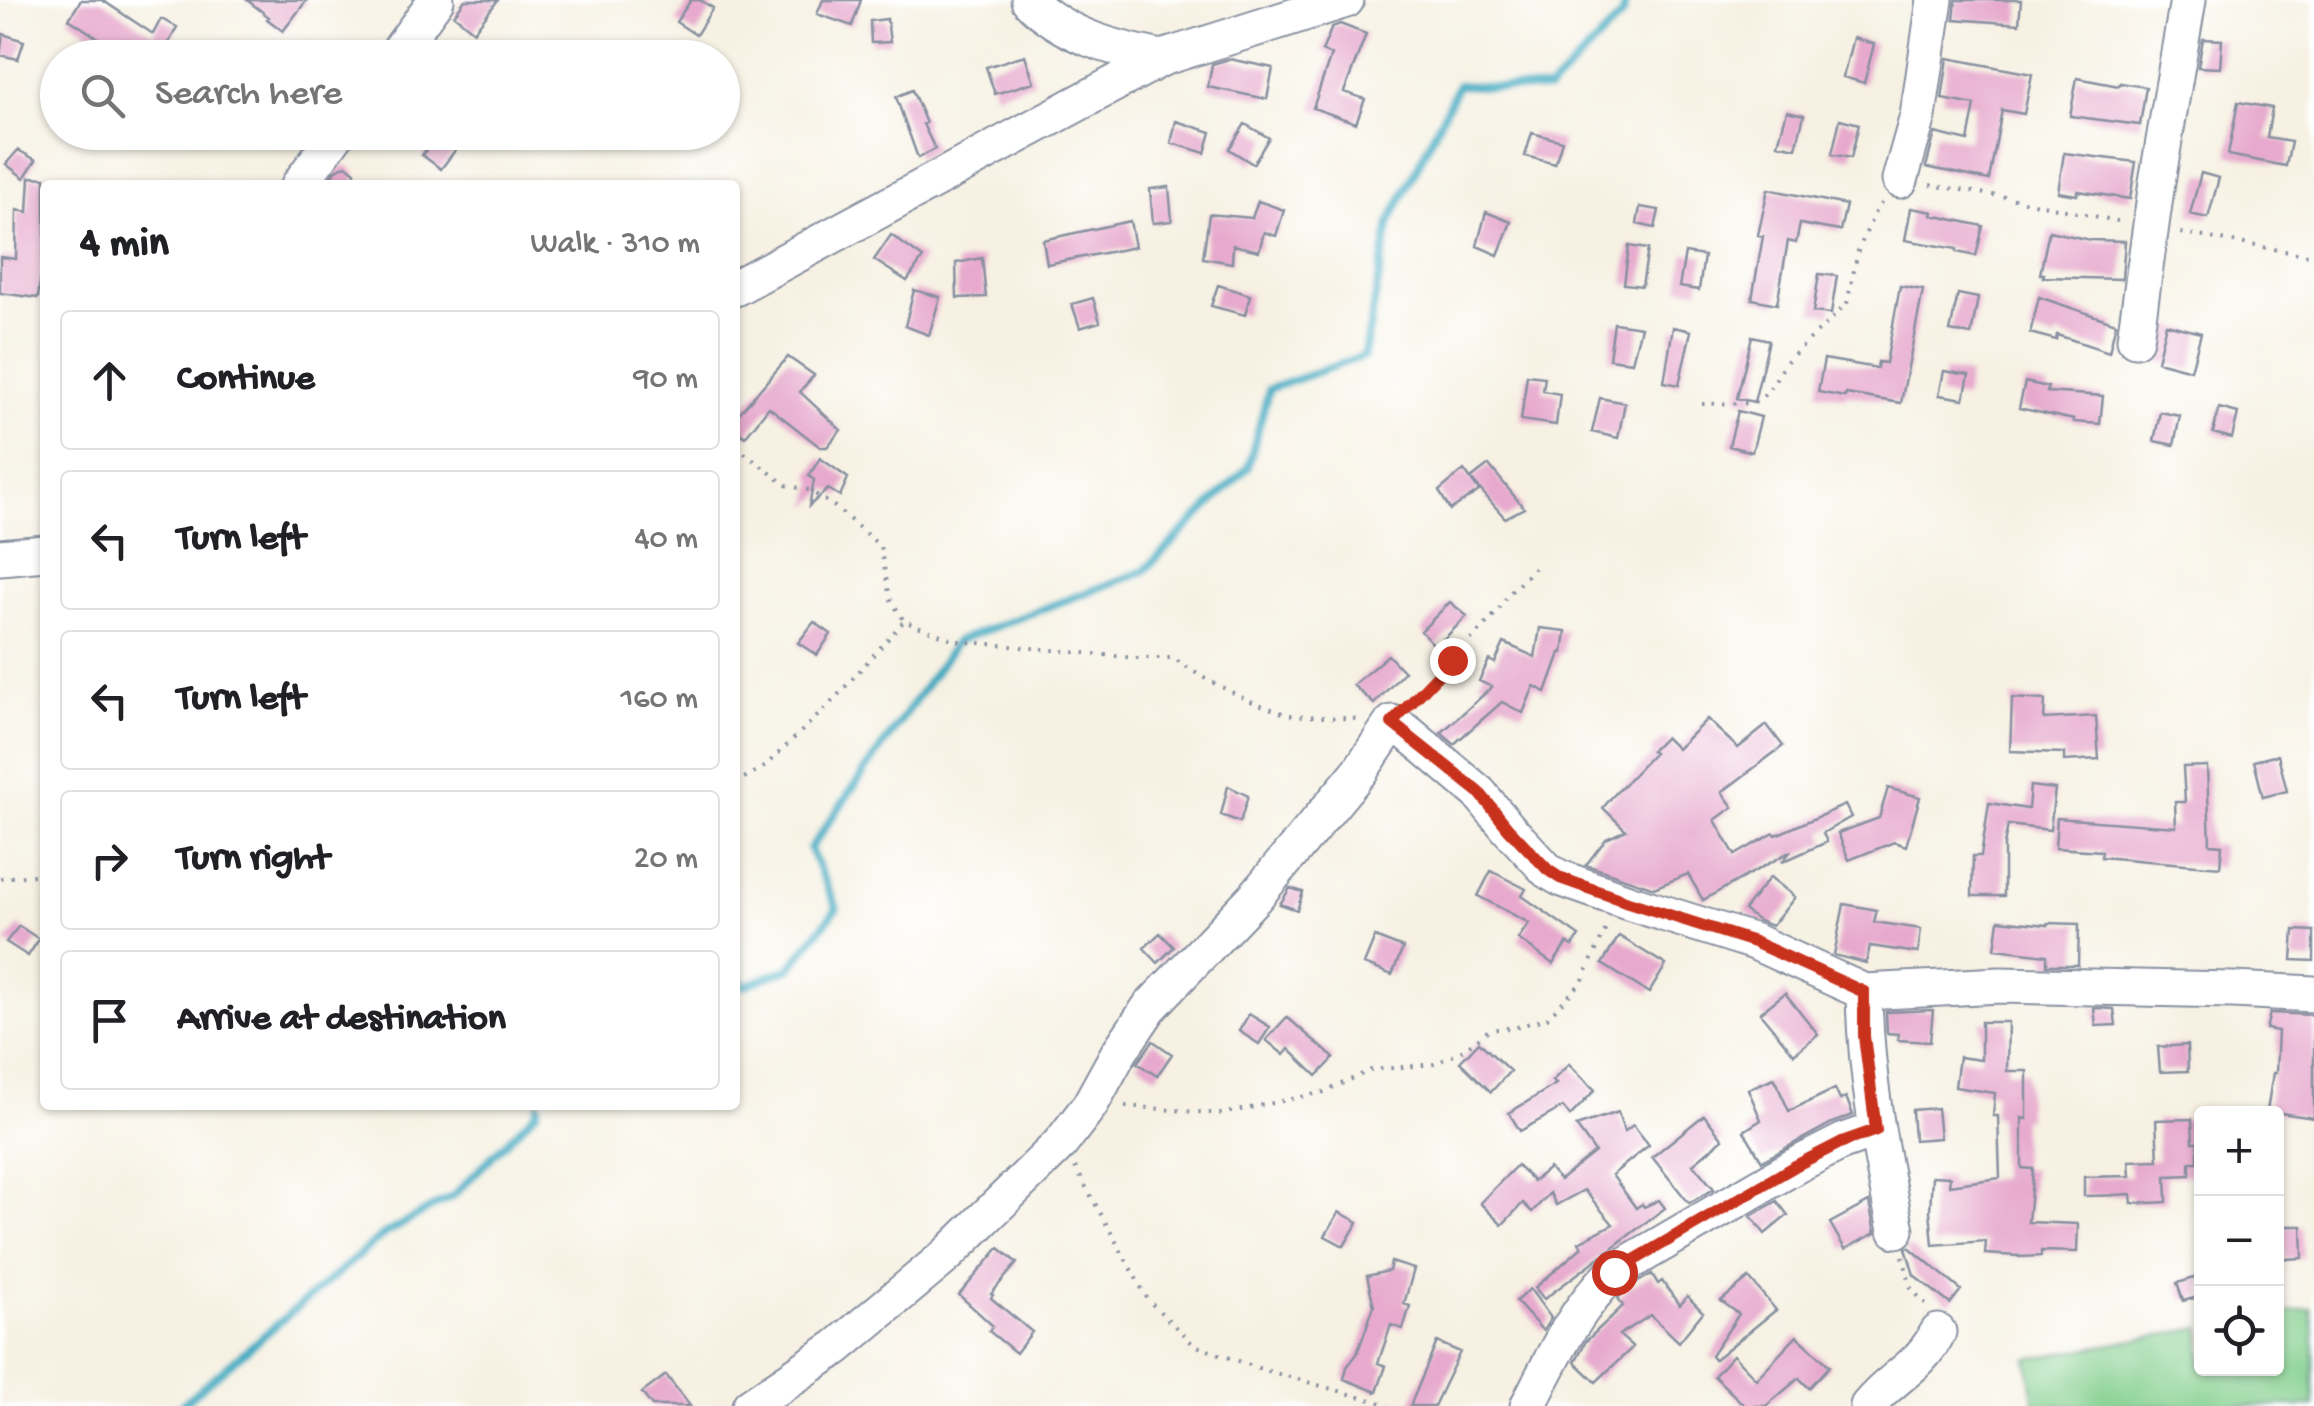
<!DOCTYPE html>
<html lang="en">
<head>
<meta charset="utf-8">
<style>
	body { margin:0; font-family:"Gochi Hand",sans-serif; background:#f2f2f2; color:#202124 }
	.controls { position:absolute; right:30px; bottom:30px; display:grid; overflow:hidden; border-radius:10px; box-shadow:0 2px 8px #0004 }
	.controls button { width:90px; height:90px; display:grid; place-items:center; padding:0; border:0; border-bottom:2px solid #e0e0e0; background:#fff; color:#202124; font:50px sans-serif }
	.stop { position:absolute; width:30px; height:30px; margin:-22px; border:8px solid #c8321e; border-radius:50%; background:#fff }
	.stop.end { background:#c8321e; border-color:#fff; box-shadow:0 2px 10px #0008 }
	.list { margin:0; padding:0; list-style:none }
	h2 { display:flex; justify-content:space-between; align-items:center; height:130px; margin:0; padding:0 40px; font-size:42px }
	h2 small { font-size:32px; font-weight:400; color:#757577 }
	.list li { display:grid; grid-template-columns:65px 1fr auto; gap:30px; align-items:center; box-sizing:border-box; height:140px; margin:0 20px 20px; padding:0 20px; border:2px solid #e0e0e0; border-radius:10px }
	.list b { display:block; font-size:38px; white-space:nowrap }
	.list em { font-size:32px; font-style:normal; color:#757577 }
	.icon { flex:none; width:55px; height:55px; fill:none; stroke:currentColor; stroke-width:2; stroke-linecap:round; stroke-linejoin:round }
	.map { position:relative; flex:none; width:2314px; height:1406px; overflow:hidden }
	.search { position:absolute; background:#fff; box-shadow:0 2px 8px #0004; left:40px; top:40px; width:700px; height:110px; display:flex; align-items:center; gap:25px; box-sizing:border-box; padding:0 35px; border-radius:55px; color:#757577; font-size:38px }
	.panel { position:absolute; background:#fff; box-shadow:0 2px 8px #0004; left:40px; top:180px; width:700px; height:930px; border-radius:10px }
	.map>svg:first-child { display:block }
	.green { fill:#83cf8d; stroke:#4f7f76; stroke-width:2.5 }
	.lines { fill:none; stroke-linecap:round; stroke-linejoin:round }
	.stream { stroke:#41aac1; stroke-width:8 }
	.building { fill:#e7aace }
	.minor-casing { stroke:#8890a0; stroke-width:39 }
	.path { stroke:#8890a0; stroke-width:4; stroke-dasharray:2.5 8; stroke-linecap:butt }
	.minor { stroke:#fff; stroke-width:35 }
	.route { stroke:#c8321e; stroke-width:12 }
</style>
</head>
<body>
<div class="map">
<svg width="2314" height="1406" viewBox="0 0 2314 1406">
	<rect width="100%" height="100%" fill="#fff"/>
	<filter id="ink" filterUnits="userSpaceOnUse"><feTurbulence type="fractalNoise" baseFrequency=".01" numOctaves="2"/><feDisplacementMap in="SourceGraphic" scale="20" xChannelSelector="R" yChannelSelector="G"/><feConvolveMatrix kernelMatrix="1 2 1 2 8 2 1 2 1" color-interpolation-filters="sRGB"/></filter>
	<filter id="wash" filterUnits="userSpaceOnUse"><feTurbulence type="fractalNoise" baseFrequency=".0048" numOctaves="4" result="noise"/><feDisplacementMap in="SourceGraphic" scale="40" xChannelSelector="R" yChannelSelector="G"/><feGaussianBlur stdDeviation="2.25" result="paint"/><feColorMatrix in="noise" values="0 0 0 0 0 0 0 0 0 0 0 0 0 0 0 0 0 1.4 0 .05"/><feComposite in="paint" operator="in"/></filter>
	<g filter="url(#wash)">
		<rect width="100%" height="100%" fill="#f6f1e2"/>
		<path class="green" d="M2311,1308L2314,1332V1406H2035L2027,1359L2201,1328L2202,1368H2276L2277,1314Z"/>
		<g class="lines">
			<path class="stream" d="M735,972L744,986L790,968L837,908L810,849L957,641L1144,571L1248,467L1269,389L1364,356L1390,222L1458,85L1549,90L1623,15L1625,0
				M180,1406L383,1235L453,1196L537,1111L538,1105"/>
		</g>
		<g id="blocks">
			<path class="building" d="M81,0H102L153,34L161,19L177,27L161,58H129L69,19Z
				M247,0H307L283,31L267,19L269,17Z
				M465,0H498L474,31L454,15Z
				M691,0H700L713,8L696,35L676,22Z
				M823,0H861L852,26L817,14Z
				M1956,0H2021L2019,24L1954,19Z
				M887,19L890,42L871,43L870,21Z
				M1340,24L1366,34L1344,92L1365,99L1356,123L1313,108L1331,55L1322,51L1332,27Z
				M3,34L24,41L18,59L0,55Z
				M1853,38L1874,44L1864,83L1843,77Z
				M2203,39L2222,40L2220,68L2198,67Z
				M1025,55L1034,82L995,94L986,67Z
				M1948,58L2032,74L2024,114L2002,110L1989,180L1926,167L1935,133L1968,141L1975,105L1942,99Z
				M1229,59L1273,68L1267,99L1208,87L1212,64Z
				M2077,78L2119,86L2120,83L2146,87L2140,125L2070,116Z
				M912,90L926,123L923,124L935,149L918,158L896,97Z
				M2238,102L2272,108L2267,138L2291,142L2286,166L2228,155Z
				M1787,111L1804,115L1796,148L1778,144Z
				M1840,119L1859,124L1851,158L1832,154Z
				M1176,121L1211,132L1205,153L1171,143Z
				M1245,124L1269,138L1253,164L1229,149Z
				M440,132H469L441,169L422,155Z
				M1532,133L1562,141L1555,164L1525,156Z
				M18,150L36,160L24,178L6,164Z
				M2064,153L2136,162L2130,199L2078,191L2077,195L2058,192Z
				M346,165L355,172L354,185H325L335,171Z
				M2201,173L2219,178L2208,218L2190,214Z
				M30,177L45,178V239L38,298L0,293V257L16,259L17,210L28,212Z
				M1169,187L1172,221L1153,223L1150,189Z
				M1768,189L1846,205L1840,231L1800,224L1796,243L1788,241L1777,304L1752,299L1763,236L1758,235Z
				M1258,201L1284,210L1276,236L1264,232L1259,251L1233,245L1232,263L1203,258L1209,214L1252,218Z
				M1640,207L1659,210L1655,228L1637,224Z
				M1911,208L1933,212L1932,215L1983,226L1976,256L1957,252V249L1905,240Z
				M1486,212L1511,222L1498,255L1477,246Z
				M1130,221L1135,247L1047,264L1043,240Z
				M2049,231L2090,240L2125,241L2122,279L2043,277L2044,274H2040Z
				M891,235L923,258L907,281L874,260Z
				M1629,246L1648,249L1642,286L1624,284Z
				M1685,253L1704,256L1699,290L1679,287Z
				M982,258L986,297L957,298L956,263Z
				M1819,274L1837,276L1831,314L1813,312Z
				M1218,285L1250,295L1245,315L1211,306Z
				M1900,286L1923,290L1901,403L1846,394L1845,397L1818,392L1824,359L1877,368L1878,362L1886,363Z
				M914,290L940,297L929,335L905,326Z
				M1958,294L1978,298L1971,335L1950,331Z
				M2039,297L2116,323L2109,352L2057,335L2056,340L2030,333Z
				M1093,298L1100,322L1080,328L1072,304Z
				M1614,323L1641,327L1632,362L1609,359Z
				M2166,324L2201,333L2191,370L2157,361Z
				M1673,327L1691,331L1679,385L1664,382Z
				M1752,336L1769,340L1754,402L1737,398Z
				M788,357L814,375L800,392L841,430L827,447H820L769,407L745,437L735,429V418Z
				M1944,371L1969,375L1964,399L1939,395Z
				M1527,375L1545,377L1543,391L1560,394L1556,425L1521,420Z
				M2025,382L2048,387L2047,392L2103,396L2100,424L2073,422L2074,420L2019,408Z
				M1600,398L1625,403L1618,438L1592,432Z
				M2219,408L2238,413L2232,438L2213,433Z
				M1738,411L1761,417L1752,452L1729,446Z
				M2160,412L2180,416L2174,445L2154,441Z
				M820,458L848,478L840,496L828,489L809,506L814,480L809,476Z
				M1489,465L1524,508L1505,518L1471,479Z
				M1464,470L1479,491L1450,510L1439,491Z
				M1450,602L1467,616L1436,647L1421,631Z
				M814,622L831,634L817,655L798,643Z
				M1540,628L1566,631L1563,653H1560L1546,692L1534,686L1523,713L1502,702L1454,744L1441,733L1492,687L1479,681L1489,660L1495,663L1504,643L1535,657Z
				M1388,655L1404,672L1374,704L1353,685Z
				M2012,698L2045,700L2044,719L2096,716L2099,759L2064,761V753L2010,751Z
				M1707,719L1738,748L1767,725L1783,746L1722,792L1733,807L1715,820L1735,855L1774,833L1776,835L1845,805L1851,817L1823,833L1827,842L1782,862L1791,851L1703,900L1688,874L1654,888L1586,865L1606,839L1626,830L1603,808L1612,797L1654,753L1651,751L1665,737L1677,749Z
				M2278,755L2287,791L2263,797L2254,761Z
				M2207,766L2210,844L2222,845L2220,867L2101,857L2102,851L2055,848L2057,818L2176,827L2175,802H2185L2183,767Z
				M1228,786L1248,796L1240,822L1221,815Z
				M2030,786L2055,789L2050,830L2008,825L2004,845V896H1972L1973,856H1981L1989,803L2028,809Z
				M1888,788L1920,797L1906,846L1894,842L1849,860L1838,833L1879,818Z
				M1491,871L1526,889L1522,896L1579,936L1573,946L1567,943L1553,964L1518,939L1529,923L1478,896Z
				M1770,877L1795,897L1772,926L1758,921L1744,910Z
				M1290,888L1303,892L1297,910L1280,904Z
				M1844,904L1877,910L1874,922L1921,929L1918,953L1870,946L1866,963L1834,955Z
				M1999,920L2048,925V923L2079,924L2078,965H2047V955L1995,949Z
				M19,926L39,939L28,956L6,942Z
				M2294,930L2314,931V961L2292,960Z
				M1160,933L1174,947L1158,963L1144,948Z
				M1619,936L1666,965L1649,993L1602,964Z
				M1375,937L1403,948L1392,975L1364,964Z
				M1785,993L1818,1034L1794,1054L1760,1013Z
				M2094,1008L2114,1009L2116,1025L2096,1026Z
				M1933,1010L1930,1042L1898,1040V1034L1887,1033L1886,1012Z
				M2270,1013L2314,1015V1118L2267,1111L2273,1073H2276L2278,1031L2266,1029Z
				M1249,1014L1270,1027L1259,1044L1239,1031Z
				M1287,1017L1334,1058L1317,1076L1289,1049L1284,1055L1266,1040Z
				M1981,1022H2008L2007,1071H2027V1119L2022,1118V1168L2033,1169L2028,1222L2078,1224L2077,1252L2041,1251V1256L2019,1257V1256L1985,1254L1986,1241L1933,1245L1930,1211L1932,1176L1950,1177L1949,1185L2000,1178L1998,1116H1993L1995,1093L1955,1087L1959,1057L1981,1060Z
				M1153,1041L1172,1054L1157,1076L1137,1063Z
				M1479,1042L1510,1071L1491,1092L1460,1062Z
				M2187,1045L2188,1071L2160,1072L2158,1047Z
				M1569,1064L1595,1090L1570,1116L1563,1107L1520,1131L1509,1113L1556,1084L1552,1081Z
				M1774,1078L1789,1111L1835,1089L1840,1100L1846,1097L1853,1115L1832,1123L1762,1161L1744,1131L1761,1120L1748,1089Z
				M1937,1108L1940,1138L1914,1140L1912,1110Z
				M1618,1112L1624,1132L1633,1125L1649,1145L1612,1175L1636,1208L1642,1204L1644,1207L1659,1200L1665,1208L1544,1299L1535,1288L1582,1247L1579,1242L1613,1224L1584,1190L1556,1205L1550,1193L1532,1212L1523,1203L1502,1225L1480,1203L1517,1165L1533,1181L1549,1168L1560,1180L1595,1152L1576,1126Z
				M1704,1115L1723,1139L1693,1164L1714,1189L1689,1203L1652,1157Z
				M2192,1119L2193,1142H2198V1162H2190V1175L2166,1176L2167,1202L2132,1204L2131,1195L2084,1196V1177L2130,1176L2129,1161L2158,1160L2156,1120Z
				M1777,1201L1788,1215L1765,1234L1751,1216Z
				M1869,1202L1875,1233L1845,1249L1830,1223Z
				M1339,1212L1358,1222L1344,1246L1325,1236Z
				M2283,1226H2302L2303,1258L2284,1259Z
				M1909,1247L1961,1290L1950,1304L1914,1275L1906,1248Z
				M999,1248L1017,1263L991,1294L993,1295L991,1298L1032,1332L1016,1353L989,1331L993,1326L959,1295Z
				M1391,1262L1414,1269L1404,1304L1410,1306L1403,1329L1391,1325L1378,1363L1386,1366L1377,1392L1344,1379L1347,1367L1357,1354L1374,1306L1367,1276L1389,1271Z
				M1652,1274L1658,1284L1662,1281L1679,1305L1687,1296L1703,1312L1679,1342L1651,1315L1619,1335L1633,1347L1596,1382L1575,1362L1586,1341L1623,1306L1618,1298L1628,1288Z
				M2202,1276V1296L2183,1301L2177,1283Z
				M1749,1278L1776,1310L1714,1360L1711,1356L1739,1314L1721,1301Z
				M1530,1289L1551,1318L1543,1331L1516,1301Z
				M1797,1336L1830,1366L1809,1388L1799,1378L1766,1406H1745L1714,1376L1733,1355L1756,1379Z
				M1437,1342L1460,1352L1434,1406H1410Z
				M666,1375L690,1406H652L642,1393Z"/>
		</g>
	</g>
	<g filter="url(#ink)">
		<use href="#blocks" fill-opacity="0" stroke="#8890a0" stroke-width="2.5"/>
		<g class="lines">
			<g class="minor-casing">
				<path id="minor" d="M1029,0C1063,36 1115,49 1162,58
					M394,58L436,0
					M1900,180L1918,116L1935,0
					M299,185L338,132
					M735,288L1162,58L1346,0
					M2135,339L2157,182L2188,0
					M0,557L45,553
					M1864,992C1865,1073 1880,1151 1896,1230
					M750,1406L837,1347L946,1256L1061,1143L1090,1105L1118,1054L1149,1008L1255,897L1360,771L1392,723L1408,733L1479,793L1508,828L1548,871L1560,878L1628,902L1755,942L1864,992L2000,985L2233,990L2314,994
					M1528,1406C1553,1357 1574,1310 1615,1271L1795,1166L1842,1142L1876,1130
					M1868,1406C1892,1376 1919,1369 1938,1332"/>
			</g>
			<path class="path" d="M1930,185L2005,197L2122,222
				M2181,233L2314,256
				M1702,404L1753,403L1766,394L1788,360L1847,304L1858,251L1875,212L1882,202
				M735,448L743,452L786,485L809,490L835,507L880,546L890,598L904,621L957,641L1135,658H1173L1202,677L1245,699L1288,715L1358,719
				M1413,701L1498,611L1507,596L1534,568
				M735,783L764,767L829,705L904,621
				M0,878L45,874
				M1125,1106L1222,1114L1324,1092L1371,1070L1434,1064L1459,1053L1489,1030L1517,1027L1547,1018L1582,982L1608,924
				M1075,1167L1148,1300L1194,1345L1261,1369L1389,1405
				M1903,1256L1911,1288L1926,1305"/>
			<use href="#minor" class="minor"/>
		</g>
	</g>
	<g class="lines" filter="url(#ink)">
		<path class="route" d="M1452,660L1392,723L1479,792L1508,828L1548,870L1560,878L1628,902L1754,942L1864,992V1036L1876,1130L1842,1142L1795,1166L1614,1272"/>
	</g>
</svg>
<div class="controls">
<button>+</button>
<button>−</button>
<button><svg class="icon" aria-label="locate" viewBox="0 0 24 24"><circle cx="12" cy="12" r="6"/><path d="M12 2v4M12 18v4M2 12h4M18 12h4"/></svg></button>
</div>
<div class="stop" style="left:1614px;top:1272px"></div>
<div class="stop end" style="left:1452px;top:660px"></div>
<div class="search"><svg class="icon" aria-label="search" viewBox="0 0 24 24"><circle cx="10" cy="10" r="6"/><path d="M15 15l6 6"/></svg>Search here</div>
<section class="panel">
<h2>4 min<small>Walk · 310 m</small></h2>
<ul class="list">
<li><svg class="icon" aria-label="ahead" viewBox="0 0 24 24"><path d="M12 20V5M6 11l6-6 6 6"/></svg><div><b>Continue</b></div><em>90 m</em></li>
<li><svg class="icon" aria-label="left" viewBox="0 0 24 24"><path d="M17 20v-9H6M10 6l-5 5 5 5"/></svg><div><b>Turn left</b></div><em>40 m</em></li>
<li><svg class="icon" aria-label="left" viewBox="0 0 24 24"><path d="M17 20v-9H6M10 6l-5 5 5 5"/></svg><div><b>Turn left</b></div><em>160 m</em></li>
<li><svg class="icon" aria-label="right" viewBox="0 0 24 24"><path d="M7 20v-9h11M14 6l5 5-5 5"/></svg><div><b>Turn right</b></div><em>20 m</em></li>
<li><svg class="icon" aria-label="arrive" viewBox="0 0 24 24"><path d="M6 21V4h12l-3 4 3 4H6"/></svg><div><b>Arrive at destination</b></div></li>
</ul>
</section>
</div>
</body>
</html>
